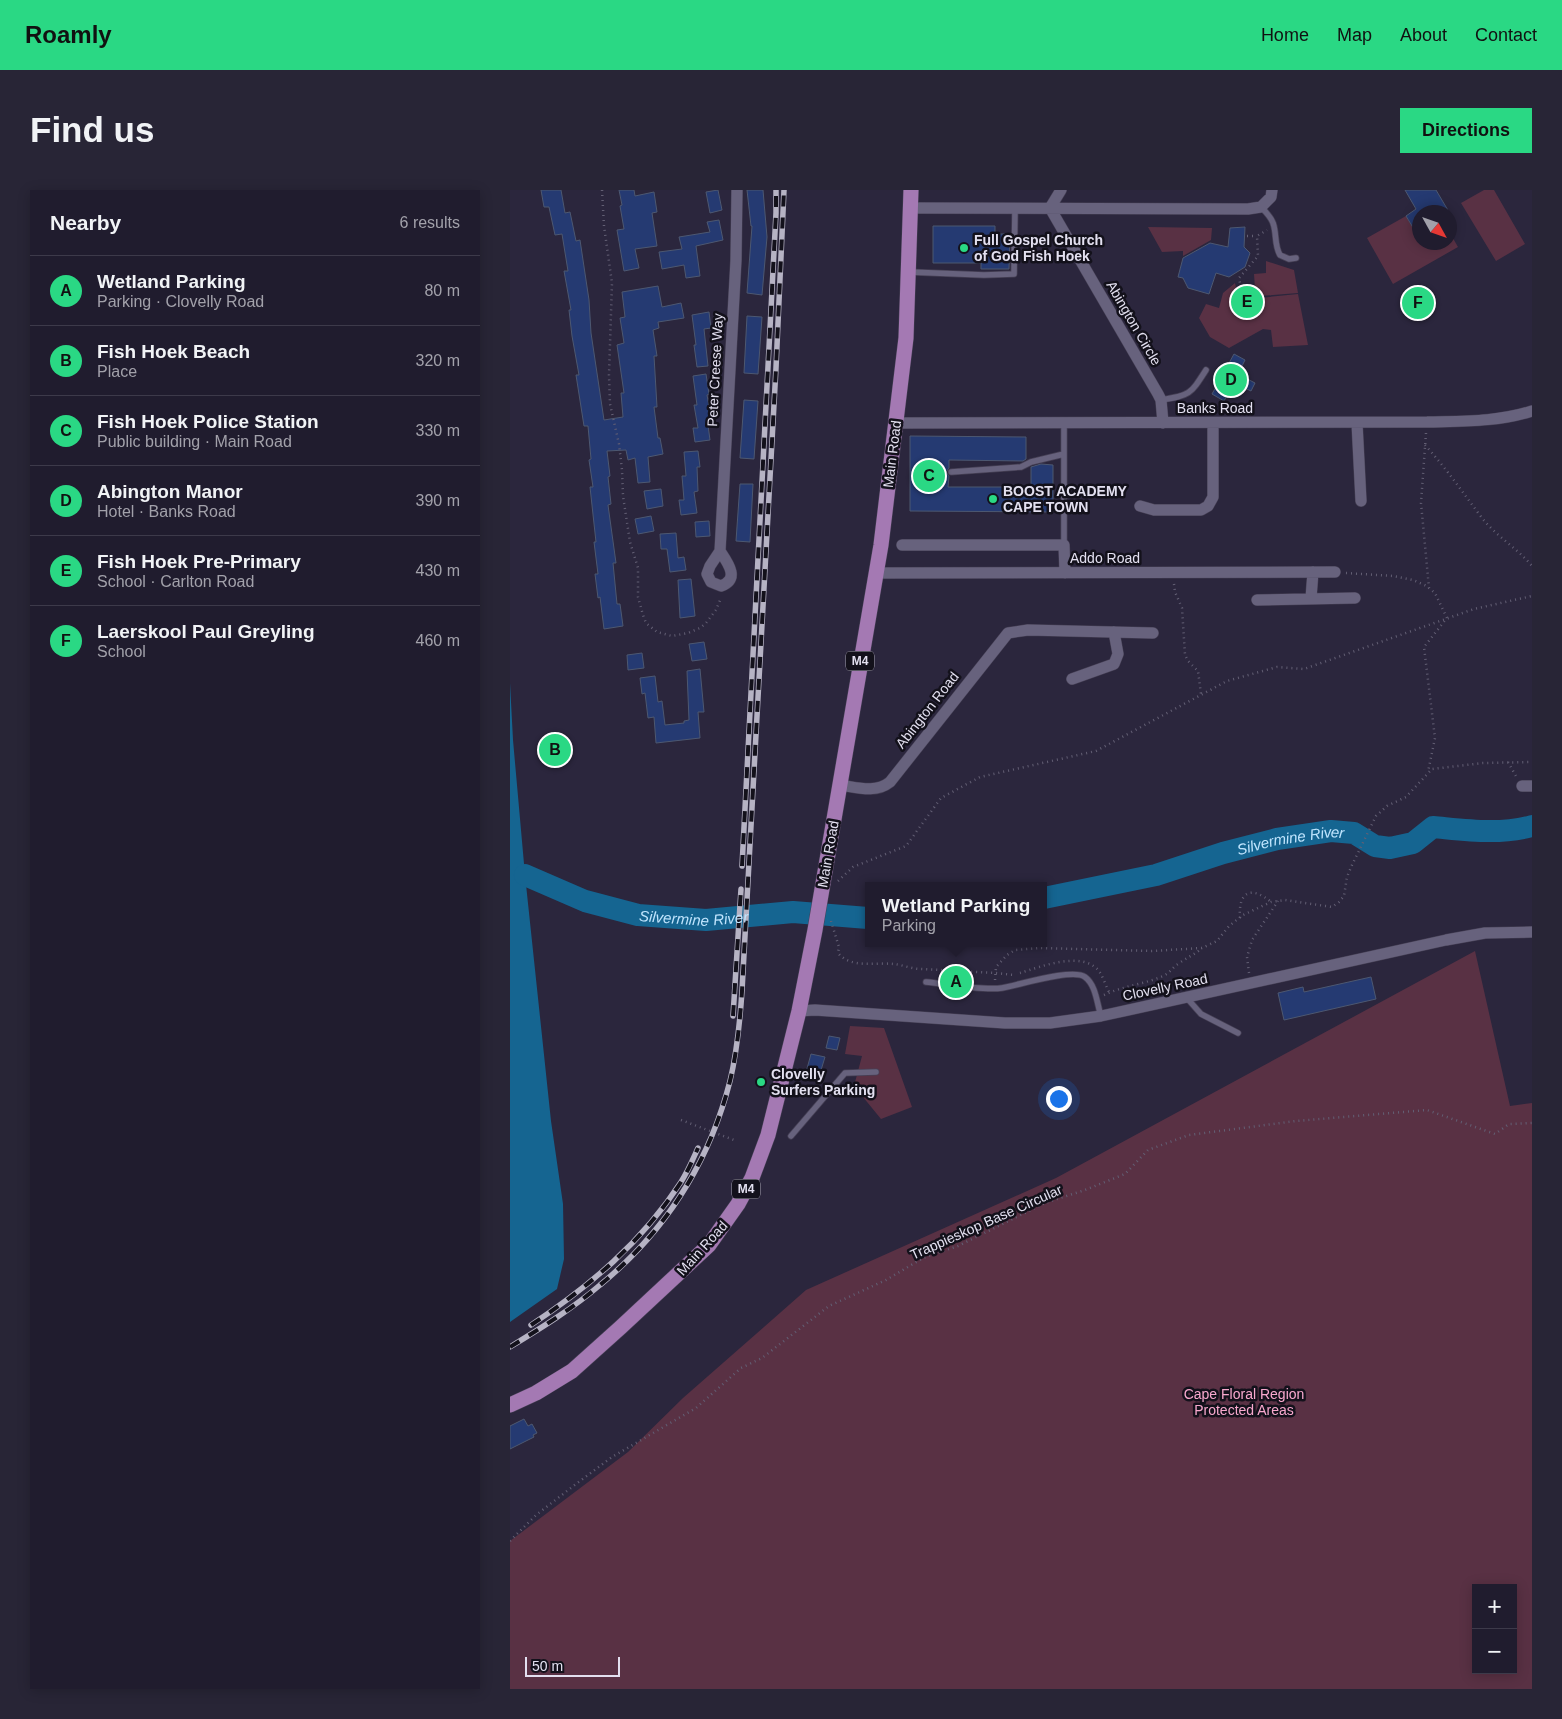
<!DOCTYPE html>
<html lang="en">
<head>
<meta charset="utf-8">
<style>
	body { margin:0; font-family:Arial,sans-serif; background:#282536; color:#f1f3f6 }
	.controls { position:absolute; right:15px; bottom:15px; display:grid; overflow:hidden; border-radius:0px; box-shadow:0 2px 12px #0003 }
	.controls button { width:45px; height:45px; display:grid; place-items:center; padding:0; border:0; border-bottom:1px solid #3d3a4a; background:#201c2e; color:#f1f3f6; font:25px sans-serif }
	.compass { position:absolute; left:902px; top:15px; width:45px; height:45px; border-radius:50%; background:#201c2e; box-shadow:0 2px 12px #0003; rotate:130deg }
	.scale { position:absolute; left:15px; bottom:12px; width:95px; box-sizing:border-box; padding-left:5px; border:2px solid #e3e0f0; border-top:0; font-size:14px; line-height:18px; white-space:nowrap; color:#e3e0f0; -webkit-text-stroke:4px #13111b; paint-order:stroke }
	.you { position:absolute; left:548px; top:908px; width:18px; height:18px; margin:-12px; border:4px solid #fff; border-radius:50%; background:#1a73e8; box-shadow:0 0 0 8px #1a73e833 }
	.badge { display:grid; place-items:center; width:32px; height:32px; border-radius:50%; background:#2ad884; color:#111; font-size:16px; font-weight:700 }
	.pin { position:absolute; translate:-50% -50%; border:2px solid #fff; box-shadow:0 1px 5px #0006 }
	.popup { position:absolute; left:355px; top:692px; width:182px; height:65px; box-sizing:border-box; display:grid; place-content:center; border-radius:0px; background:#201c2e; filter:drop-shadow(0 1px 4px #0005); font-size:16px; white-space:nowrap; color:#a2a1aa }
	.popup b { font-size:19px; color:#f1f3f6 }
	.popup::after { content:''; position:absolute; left:50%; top:100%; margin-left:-10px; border:10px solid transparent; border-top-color:#201c2e }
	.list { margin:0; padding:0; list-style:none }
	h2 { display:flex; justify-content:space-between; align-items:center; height:65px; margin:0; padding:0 20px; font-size:21px }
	h2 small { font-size:16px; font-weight:400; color:#a2a1aa }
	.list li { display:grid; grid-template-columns:32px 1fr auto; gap:15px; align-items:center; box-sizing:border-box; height:70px; padding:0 20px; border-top:1px solid #3d3a4a }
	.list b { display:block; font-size:19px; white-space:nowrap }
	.list p { margin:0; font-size:16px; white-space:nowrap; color:#a2a1aa }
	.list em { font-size:16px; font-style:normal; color:#a2a1aa }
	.map { position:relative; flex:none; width:1022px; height:1499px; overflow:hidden; border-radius:0px }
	header { display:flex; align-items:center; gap:30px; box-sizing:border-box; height:70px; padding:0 25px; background:#2ad884; color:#111 }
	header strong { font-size:24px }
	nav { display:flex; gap:28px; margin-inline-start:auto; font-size:18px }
	.intro { display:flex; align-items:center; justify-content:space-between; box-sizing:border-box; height:120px; padding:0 30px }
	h1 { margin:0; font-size:35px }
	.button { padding:12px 22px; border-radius:0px; background:#2ad884; color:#111; font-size:18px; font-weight:700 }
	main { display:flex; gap:30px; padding:0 30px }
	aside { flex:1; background:#201c2e; border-radius:0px; box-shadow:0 2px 12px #0003 }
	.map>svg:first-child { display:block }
	.green { fill:#593144; fill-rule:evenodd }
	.water { fill:#156591 }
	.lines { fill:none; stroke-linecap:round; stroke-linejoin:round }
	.river { stroke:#156591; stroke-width:22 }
	.building { fill:#253a72; stroke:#4d5871 }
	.lane-casing { stroke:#464055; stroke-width:7 }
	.street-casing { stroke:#464055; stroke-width:12 }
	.primary-casing { stroke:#464055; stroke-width:16 }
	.path { stroke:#635f74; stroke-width:2.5; stroke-dasharray:1 4; stroke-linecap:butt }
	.lane { stroke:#67627d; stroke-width:5.5 }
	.street { stroke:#67627d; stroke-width:11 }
	.primary { stroke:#a479b3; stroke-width:15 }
	.rail-casing { stroke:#b6b3c4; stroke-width:5.5 }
	.rail { stroke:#13111b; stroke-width:4; stroke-dasharray:11; stroke-linecap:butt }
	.poi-dot { fill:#2ad884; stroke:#13111b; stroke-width:2 }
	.labels { text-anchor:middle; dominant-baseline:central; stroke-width:5; stroke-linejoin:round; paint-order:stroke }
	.shield { fill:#13111b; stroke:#a5a2b0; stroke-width:1 }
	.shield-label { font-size:12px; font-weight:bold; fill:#e3e0f0 }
	.poi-label { font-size:14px; font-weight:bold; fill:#e3e0f0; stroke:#13111b; text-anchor:start }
	.street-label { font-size:14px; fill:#e3e0f0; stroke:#13111b }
	.park-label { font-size:14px; fill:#f8a8ce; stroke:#13111b }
	.water-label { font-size:15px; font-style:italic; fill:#bfe4fd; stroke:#13111b }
</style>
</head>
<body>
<header>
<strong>Roamly</strong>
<nav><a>Home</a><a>Map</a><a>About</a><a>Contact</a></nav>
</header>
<div class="intro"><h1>Find us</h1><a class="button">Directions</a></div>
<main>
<aside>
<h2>Nearby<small>6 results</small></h2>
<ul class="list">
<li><span class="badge">A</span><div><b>Wetland Parking</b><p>Parking · Clovelly Road</p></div><em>80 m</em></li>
<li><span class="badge">B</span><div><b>Fish Hoek Beach</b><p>Place</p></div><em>320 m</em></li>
<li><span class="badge">C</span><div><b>Fish Hoek Police Station</b><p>Public building · Main Road</p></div><em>330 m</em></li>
<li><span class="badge">D</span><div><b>Abington Manor</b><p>Hotel · Banks Road</p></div><em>390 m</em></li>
<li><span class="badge">E</span><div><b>Fish Hoek Pre-Primary</b><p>School · Carlton Road</p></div><em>430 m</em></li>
<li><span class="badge">F</span><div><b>Laerskool Paul Greyling</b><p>School</p></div><em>460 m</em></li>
</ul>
</aside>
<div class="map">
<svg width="1022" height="1499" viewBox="0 0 1022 1499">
	<rect width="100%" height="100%" fill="#2b263d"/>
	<path class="green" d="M974,0H984L1015,54L986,71L951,13Z
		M896,26L908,46L909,45V52H939L940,43L948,57L883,94L857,48Z
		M638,37L702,38L701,50L673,66V61L652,62Z
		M756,71L784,80L788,103L739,107L737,100L745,99L744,84L756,83Z
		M725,93L729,110L788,104L798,155L763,157L761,140L753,139L719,158L700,147L689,128L696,114L709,118L713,103Z
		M965,761L1000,916L1022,913V1499H0V1351L118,1262L173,1208L296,1100L546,988ZM966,1398H1003V1480H966Z
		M340,836L374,838L402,917L371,929L344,896L352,866L335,864Z"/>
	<path class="water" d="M0,493L3,550L15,685L41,931L53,1014L54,1069L47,1099L0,1132Z"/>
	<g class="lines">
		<g class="river">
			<path id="s1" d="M15,685L75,711L128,725L196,730L283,722L358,728"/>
			<path id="s2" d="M534,708L646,685L713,663L767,649L821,641L844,643L865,656L880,658L903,653L923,637C956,640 989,645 1022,636"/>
		</g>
	</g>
	<path class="building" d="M31,0H51L55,23L60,22L66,51L70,50L79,110L81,143L94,230L113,227L111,203H114L107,155L114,153L110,128L115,127L112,102L148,96L152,117L171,113L174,128L148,132L149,138L143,140L147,166H144L147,217H144L148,248H150L153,264L138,267L140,292L128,293L125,268L118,270L116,260L97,261L100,286L98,287L101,314L98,315L106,373H103L107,414H110L113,436L94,439L90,407L88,408L85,384H88L84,352H86L80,297H83L79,270L81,269L78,236H74L66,185H69L62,146L59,120H61L54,81H58L52,44L45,45L39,17H34Z
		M109,0H124L125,6L144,2L147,22L142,23L147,56L125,59L129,78L114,81L107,40L114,39L110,16L112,15Z
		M208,0L212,20L200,23L196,2Z
		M237,0H253L257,47L252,105L237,103L242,36H241Z
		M895,0H926L939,22H910V49L896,26L906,19Z
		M209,30L213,50L186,56L190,86L176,88L174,75L152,79L149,62L172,59L169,47L200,42L197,32Z
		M423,36H485V44H500L499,79H471V73H423Z
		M735,37L734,57L740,63L735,77L719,87L706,83L699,104L678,98L673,88L668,87L673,68L700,53L718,57L720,38Z
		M199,122L201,138L194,139L198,176L187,177L184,155H186L182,125Z
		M237,126L252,127L248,184L234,183Z
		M724,164L735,170L728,184L745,193L741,201L724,193L714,211L702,204Z
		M196,184L199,204L197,205L201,227L197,228L200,250L185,252L183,238H188L184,215H187L183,186Z
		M234,210L248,211L244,269L230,268Z
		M400,246L516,247V269L513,271L439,270V278L436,282L439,286L438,297H521V277L531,274L543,275V322L400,321Z
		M188,261L190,277H187L188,301L184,302L187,323L171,325L169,310H174L172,286H176L174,262Z
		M230,294H243L240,352L226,351Z
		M151,299L153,316L137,319L134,301Z
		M141,326L144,341L128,344L125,329Z
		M199,331L200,346L186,347L185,332Z
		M166,343L168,368L174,367L176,380L160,382L157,359H151L150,344Z
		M181,389L185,426L170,428L168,390Z
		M194,452L197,469L182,471L179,454Z
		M132,463L134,478L118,480L117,465Z
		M190,479L194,522H188L190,548L146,553L144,527L138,528L135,503L132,504L130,488L145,486L148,512L152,511L155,535L174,533V531L179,530L177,481Z
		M861,787L866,809L774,830L768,803L793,797L794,802Z
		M319,846L330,848L327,860L316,858Z
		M301,864L315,867L308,890L295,886Z
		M14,1229L18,1236L22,1234L27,1243L23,1245L24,1247L0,1259V1236Z"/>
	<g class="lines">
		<g class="lane-casing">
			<path id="lane" d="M751,17C756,22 761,27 763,33C767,44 764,55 770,65L779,69L786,68
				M399,82L474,85L504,84L505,19
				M651,210C680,205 680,205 696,180
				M554,233V355
				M441,282L511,277L521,272L554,264
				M416,792C436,794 473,801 492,798C509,795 563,778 575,787C586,795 587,814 591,826
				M676,807L691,824L728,843
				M281,946L335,883L366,882"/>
		</g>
		<g class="street-casing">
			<path id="street" d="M400,18L738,19L751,17L761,7L762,0
				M540,18L648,204L651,210L653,233
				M540,18L551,0
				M386,233L917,232C953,231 988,232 1022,221
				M847,233L851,311
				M630,316L644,320H691L698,316L703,307V233
				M392,355H554L555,383
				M210,361C218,373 230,389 211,396L201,392L197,384L200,376L210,361L226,70L227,0
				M365,383L825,382
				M801,408L803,382
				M747,410L845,408
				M562,489L604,474L608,464L604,442
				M329,595C346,597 365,604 380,592L498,443L518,440L643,443
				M1012,596H1022
				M289,821L305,820L495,833H540L591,826L936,750L975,743L1022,742"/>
		</g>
		<g class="primary-casing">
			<path id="primary" d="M0,1215L26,1203L62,1181L111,1137L199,1055L228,1014L242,988L258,945L289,821L305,740L371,355L396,148L401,0"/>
		</g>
		<path class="path" d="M92,0L94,36L102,93L99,185L100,214L109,254L112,280L113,306L120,352L128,378V407L133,425L136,433L147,442L162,446L178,443L190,438L196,433L206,420L211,408
			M737,46H747
			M734,112L729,88L748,66L747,46L757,40
			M916,243L911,313L919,398L925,403L937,428L914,457L925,548L918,582
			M915,255C936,278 953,303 972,328C986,346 1007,358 1022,376
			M836,383L883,386L903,390L919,397
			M664,394L665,402L672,418L675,465L678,471L688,481L691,504
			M998,572L1007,588
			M328,691L343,677L396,656L431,608L470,587L586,561L717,491L767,477L794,479L964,419L1022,406
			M730,728C728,702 741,695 761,712
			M321,731L329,757L328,763C341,779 366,772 384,774C393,775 402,779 411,779L486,783L504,785
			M510,783C530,777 572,760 589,781C593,787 596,796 599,802
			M739,783L737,767L742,750L768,711
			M485,790L486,777L497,765L505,760L529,758L642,761L692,758L707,751L719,736L733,725L761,712L775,710L822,717L829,712L834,706L837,687L842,675L866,626L877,616L896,607L922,579L973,573L1022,572
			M594,805C613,796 635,794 653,786C660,783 662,778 668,774C676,768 684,765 691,759
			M171,930L224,950
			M0,1351L26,1325L66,1294L102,1267L186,1218L231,1178L252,1168L319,1116L376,1090L413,1068L448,1056L535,1013L575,1000L615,984L638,960L679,945L786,931L917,920L985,944L999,934L1022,933"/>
		<use href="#lane" class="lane"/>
		<use href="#street" class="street"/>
		<use href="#primary" class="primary"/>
		<g class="rail-casing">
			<path id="rail" d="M232,676L266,23V0
				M223,826L231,699
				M21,1135C80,1096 132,1052 171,992C178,981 183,969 188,958
				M0,1157C31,1138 62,1119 90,1095C156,1041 199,973 220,891C227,862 230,831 232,801L266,178L274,0"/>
		</g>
		<use href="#rail" class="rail"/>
	</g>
	<g class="poi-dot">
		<circle cx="454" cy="58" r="5"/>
		<circle cx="483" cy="309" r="5"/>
		<circle cx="251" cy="892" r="5"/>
	</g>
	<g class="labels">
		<g class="shield">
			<rect x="336" y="461.5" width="28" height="19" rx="4"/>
			<rect x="222" y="989.5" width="28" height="19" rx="4"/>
		</g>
		<g class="shield-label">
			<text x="350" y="471">M4</text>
			<text x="236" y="999">M4</text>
		</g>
		<g class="poi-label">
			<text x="464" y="50">Full Gospel Church<tspan x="464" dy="16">of God Fish Hoek</tspan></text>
			<text x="493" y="301">BOOST ACADEMY<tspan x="493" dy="16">CAPE TOWN</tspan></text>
			<text x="261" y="884">Clovelly<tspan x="261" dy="16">Surfers Parking</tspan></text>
		</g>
		<g class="street-label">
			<text transform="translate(624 133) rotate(60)">Abington Circle</text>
			<text transform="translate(205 180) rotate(-87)">Peter Creese Way</text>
			<text x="705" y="218">Banks Road</text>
			<text transform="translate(382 264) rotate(-83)">Main Road</text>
			<text x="595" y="368">Addo Road</text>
			<text transform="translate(417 520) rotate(-52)">Abington Road</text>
			<text transform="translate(318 664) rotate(-80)">Main Road</text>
			<text transform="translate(655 797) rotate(-12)">Clovelly Road</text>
			<text transform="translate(476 1032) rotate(-24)">Trappieskop Base Circular</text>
			<text transform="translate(192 1058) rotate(-48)">Main Road</text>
		</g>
		<g class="park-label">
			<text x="734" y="1204">Cape Floral Region<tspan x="734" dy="16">Protected Areas</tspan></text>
		</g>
		<g class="water-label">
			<text stroke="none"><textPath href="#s2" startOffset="254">Silvermine River</textPath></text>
			<text stroke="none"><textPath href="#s1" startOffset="176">Silvermine River</textPath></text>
		</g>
	</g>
</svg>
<div class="controls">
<button>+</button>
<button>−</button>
</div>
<svg class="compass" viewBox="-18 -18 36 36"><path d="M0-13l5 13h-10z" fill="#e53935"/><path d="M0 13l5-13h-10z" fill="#a2a1aa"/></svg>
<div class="scale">50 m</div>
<div class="you"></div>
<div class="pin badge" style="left:446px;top:792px">A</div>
<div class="popup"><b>Wetland Parking</b>Parking</div>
<div class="pin badge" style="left:45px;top:560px">B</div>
<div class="pin badge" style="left:419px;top:286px">C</div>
<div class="pin badge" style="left:721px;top:190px">D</div>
<div class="pin badge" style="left:737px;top:112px">E</div>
<div class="pin badge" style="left:908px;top:113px">F</div>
</div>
</main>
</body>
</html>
